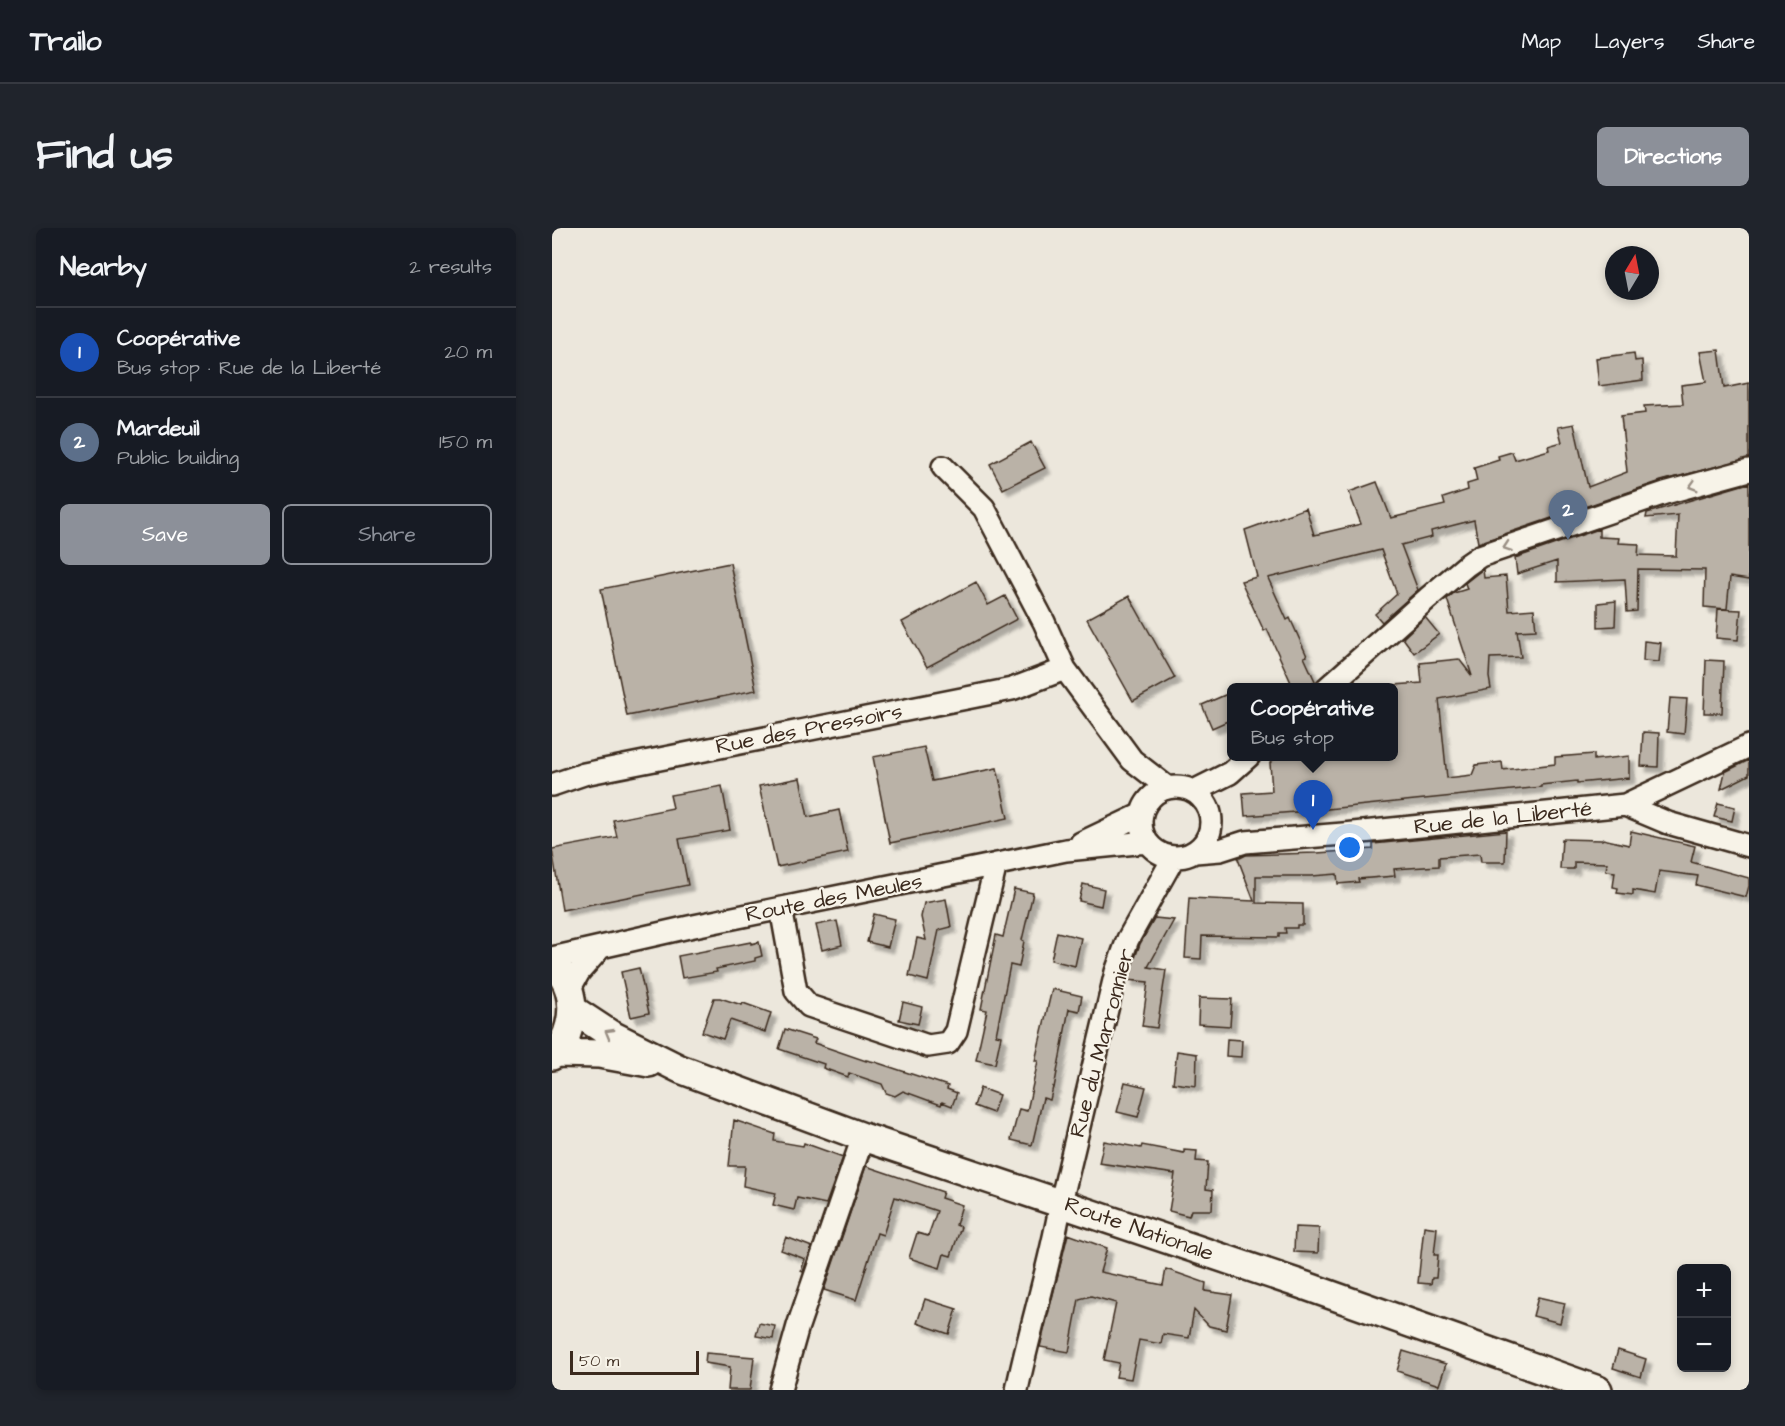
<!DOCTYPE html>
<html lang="en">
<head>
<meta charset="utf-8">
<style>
	body { margin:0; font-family:"Architects Daughter",sans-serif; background:#20242c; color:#f1f3f6 }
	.controls { position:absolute; right:18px; bottom:18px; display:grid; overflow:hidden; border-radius:9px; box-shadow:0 3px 9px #0003 }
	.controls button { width:54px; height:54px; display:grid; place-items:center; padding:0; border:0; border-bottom:2px solid #363941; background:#171b24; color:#f1f3f6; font:30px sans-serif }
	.compass { position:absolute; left:1053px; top:18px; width:54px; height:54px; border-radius:50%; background:#171b24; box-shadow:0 3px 9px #0003; rotate:10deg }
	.scale { position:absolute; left:18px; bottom:15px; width:129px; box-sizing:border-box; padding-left:6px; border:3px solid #3b2a1e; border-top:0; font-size:16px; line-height:21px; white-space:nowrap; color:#3b2a1e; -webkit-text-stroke:4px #f7f3e8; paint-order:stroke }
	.you { position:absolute; left:798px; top:620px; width:21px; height:21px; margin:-15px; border:4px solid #fff; border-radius:50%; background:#1a73e8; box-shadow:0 0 0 9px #1a73e833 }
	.badge { display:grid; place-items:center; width:39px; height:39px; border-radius:50%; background:#8c9099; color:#fff; font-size:20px; font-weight:700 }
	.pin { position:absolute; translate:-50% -50px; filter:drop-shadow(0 2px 3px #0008) }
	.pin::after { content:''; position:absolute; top:32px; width:21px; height:18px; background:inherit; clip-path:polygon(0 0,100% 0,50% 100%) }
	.popup { position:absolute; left:675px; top:455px; width:171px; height:78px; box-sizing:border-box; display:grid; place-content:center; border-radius:9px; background:#171b24; filter:drop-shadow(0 2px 4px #0005); font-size:20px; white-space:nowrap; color:#9ea1a6 }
	.popup b { font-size:22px; color:#f1f3f6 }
	.popup::after { content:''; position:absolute; left:50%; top:100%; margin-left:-12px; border:12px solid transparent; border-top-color:#171b24 }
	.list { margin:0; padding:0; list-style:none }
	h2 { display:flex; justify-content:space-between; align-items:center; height:78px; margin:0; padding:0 24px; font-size:26px }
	h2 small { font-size:20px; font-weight:400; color:#9ea1a6 }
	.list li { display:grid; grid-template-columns:39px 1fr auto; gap:18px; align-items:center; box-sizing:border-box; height:90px; padding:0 24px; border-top:2px solid #363941 }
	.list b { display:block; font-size:22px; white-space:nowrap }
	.list p { margin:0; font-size:20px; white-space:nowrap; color:#9ea1a6 }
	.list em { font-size:20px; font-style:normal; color:#9ea1a6 }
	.actions { display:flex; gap:12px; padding:18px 24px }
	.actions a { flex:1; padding:14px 0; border:2px solid #8c9099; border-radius:9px; text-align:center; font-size:21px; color:#8c9099 }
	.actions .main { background:#8c9099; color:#fff }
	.map { position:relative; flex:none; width:1197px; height:1162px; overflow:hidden; border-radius:9px }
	header { display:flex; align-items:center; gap:36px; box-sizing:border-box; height:84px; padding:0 30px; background:#171b24; border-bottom:2px solid #363941 }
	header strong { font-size:28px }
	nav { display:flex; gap:33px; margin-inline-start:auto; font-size:21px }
	.intro { display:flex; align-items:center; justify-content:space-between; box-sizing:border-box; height:144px; padding:0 36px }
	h1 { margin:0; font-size:42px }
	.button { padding:15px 27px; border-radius:9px; background:#8c9099; color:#fff; font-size:21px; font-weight:700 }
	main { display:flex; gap:36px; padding:0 36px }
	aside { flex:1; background:#171b24; border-radius:9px; box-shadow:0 3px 9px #0003 }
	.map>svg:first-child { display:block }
	.building { fill:#bab2a7; stroke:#3b2a1e; stroke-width:1.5; filter:url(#shadow) }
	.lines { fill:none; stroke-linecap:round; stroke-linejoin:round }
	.minor-casing { stroke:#3b2a1e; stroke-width:26 }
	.major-casing { stroke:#3b2a1e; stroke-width:32 }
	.minor { stroke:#f7f3e8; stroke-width:21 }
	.major { stroke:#f7f3e8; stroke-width:27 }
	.oneway { stroke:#998e83 }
	.labels { text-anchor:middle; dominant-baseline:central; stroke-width:4.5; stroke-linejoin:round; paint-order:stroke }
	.street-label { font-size:22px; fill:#3b2a1e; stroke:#f7f3e8 }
</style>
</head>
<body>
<header>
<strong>Trailo</strong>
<nav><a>Map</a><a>Layers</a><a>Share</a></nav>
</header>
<div class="intro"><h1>Find us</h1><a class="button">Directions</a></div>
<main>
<aside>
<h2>Nearby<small>2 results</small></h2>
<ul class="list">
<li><span class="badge" style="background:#1a4fb4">1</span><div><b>Coopérative</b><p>Bus stop · Rue de la Liberté</p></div><em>20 m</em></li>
<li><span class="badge" style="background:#5c6f8a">2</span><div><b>Mardeuil</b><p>Public building</p></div><em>150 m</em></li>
</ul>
<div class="actions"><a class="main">Save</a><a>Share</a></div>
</aside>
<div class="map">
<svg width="1197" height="1162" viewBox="0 0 1197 1162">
	<defs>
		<filter id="shadow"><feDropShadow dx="5.5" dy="5.5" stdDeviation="1.5" flood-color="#0004"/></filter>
	</defs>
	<rect width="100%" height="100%" fill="#ece7dc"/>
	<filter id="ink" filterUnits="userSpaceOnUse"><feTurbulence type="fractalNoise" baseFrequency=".0167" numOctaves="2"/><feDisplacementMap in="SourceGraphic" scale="12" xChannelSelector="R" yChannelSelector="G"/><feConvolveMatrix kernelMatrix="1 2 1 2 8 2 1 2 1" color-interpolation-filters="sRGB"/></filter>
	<g filter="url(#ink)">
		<path class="building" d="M1167,122L1172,160L1197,155V230L1109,253L926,315L922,292L879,303L880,309L849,317L866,362L830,394L823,386L845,366L829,322L716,350L735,392L738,390L755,428L752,429L763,453L755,459H741L715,401L712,403L689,353L705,349L693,302L754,280L762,307L809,296L797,264L825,254L839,290L893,277L891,270L916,262L915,256L925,253L922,240L947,232L946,228L960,224L963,232L997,222L996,218L1010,214L1006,199L1022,196L1036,259L1075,244L1069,188L1093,185L1092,178L1131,176L1129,157L1154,154L1148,124Z
			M1082,125L1083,133L1090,132L1091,152L1047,158L1044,130Z
			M479,214L493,240L451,261L438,236Z
			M1197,255V352L1178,349L1175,381L1152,379L1153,342L1086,341L1085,383L1075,384L1073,351L1005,354V333L965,346L963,330L1047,301V309L1067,310L1066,315L1087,316L1086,327L1124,328L1126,287L1094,290L1095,285Z
			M178,335L204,462L75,488L49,361Z
			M931,341L932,350L954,348L957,383L982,381L984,402L965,403L969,429L938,430L937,449L939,461L887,471L895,550L920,547L924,537L950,534L951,542L1003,536V529L1042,526V532L1077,528V550L1025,555V553L989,557V559L756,583L693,588L691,565L720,563L718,535L725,528H842V457L870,455L868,435L907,431L920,448L895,371L902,365L915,361L913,355Z
			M424,354L436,377L453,368L465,391L375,439L350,394Z
			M577,368L623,450L581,473L535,391Z
			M1064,373L1063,398L1046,399V375Z
			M1166,381L1189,382L1186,412L1164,410Z
			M873,389L887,406L862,425L851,410Z
			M1092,413L1109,415L1107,434L1091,433Z
			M1154,432L1172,433L1170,485H1152Z
			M680,464V491L660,500L650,477Z
			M1118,470L1135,471L1132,506L1115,504Z
			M1091,504L1107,505L1106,539L1089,538Z
			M372,519L380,553L445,540L456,590L338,615L321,529Z
			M1197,532V547L1169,561L1173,544Z
			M248,550L256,589L287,582L296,624L225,639L207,558Z
			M170,558L178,602L127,611L136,657L10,682L0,621L65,609L61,592L121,580L118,567Z
			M1166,575L1183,579L1180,593L1162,589Z
			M954,603L953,634H929L928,626L887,629V638L842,641L843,648L806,651L807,654L786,656L785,646L760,648H704V675L751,676V697H745V700H733L734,705H727V709L650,708L649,731L633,730L637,670L702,673L686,631L694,627L765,625L821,621V616Z
			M1079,603L1143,618L1139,634L1197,650V658L1194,669L1144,657L1146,648L1107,643L1103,666L1081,662V667L1065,665L1066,660L1061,659L1063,644L1054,643L1055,635L1022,634V641H1008L1010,611L1050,612L1051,611L1077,617Z
			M531,656L552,661L549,678L527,673Z
			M462,661L481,665L470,712L472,713L467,739L458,737L444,807L449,808L443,836L424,832L435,782L429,781L444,707L451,709Z
			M394,671L399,699L387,702L376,753L357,748L365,710L374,712L369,689L372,675Z
			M322,686L343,691L336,719L315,714Z
			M603,690L622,692L596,739L614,742L605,800L590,798L596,754L575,752L588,716Z
			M285,693L290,717L270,722L264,697Z
			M505,704L529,710L523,738L499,732Z
			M199,714V716L207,714L210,728L203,730V733L164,741L165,744L130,750L126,728Z
			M87,740L97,785L79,789L69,744Z
			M500,761L530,768L527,783L517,781L502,860L501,859L498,872L491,870L480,917L459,912L467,881L475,883L486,833H483Z
			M162,770H168L190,777L191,775L219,785L213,804L178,792L171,811L150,804Z
			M647,770L680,771L678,798L646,796Z
			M351,774L370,779L366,796L347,792Z
			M233,801L264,811L262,815L314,833V832L323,834L396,858L395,861L405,865L400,878L390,874L389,877L351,863L343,868L334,865L330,856L297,845L296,849L271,840L272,836L227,821Z
			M675,811L690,812L689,829L674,828Z
			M625,823L645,826L644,858L621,855Z
			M573,854L594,859L586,889L565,884Z
			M428,860L447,867L441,885L422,878Z
			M182,892L223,906L222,913L251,918L252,915L291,929L274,976L245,970L242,982L221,977L224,965L191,958L193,938H177Z
			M552,913L589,920L590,917L632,925V922L645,923L644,933L656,934L654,961L661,962L660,982H639L637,988L617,983L623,946L547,935Z
			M314,938L391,964L389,970L410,977L404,997L409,999L399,1028L392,1026L388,1040L357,1030L365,1005L376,1008L385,983L343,969L331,1007L325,1005L304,1072L272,1062Z
			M872,998L885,1000L882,1027H886L884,1050H880L879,1056L866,1055Z
			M743,999L767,1000L766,1025L742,1024Z
			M516,1006L555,1020L548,1044L611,1057L614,1041L654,1055L653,1063L680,1067L674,1102L657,1098L642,1082L637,1110L611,1106L609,1116L587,1112L579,1151L564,1149L567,1135L552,1132L564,1075L539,1068L527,1071L517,1124L488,1119Z
			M234,1009L260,1019L251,1044L249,1043L253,1031L229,1022Z
			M986,1069L1013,1075L1008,1095L981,1088Z
			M373,1071L405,1081L397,1106L365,1095Z
			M207,1095L223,1098L221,1111L204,1108Z
			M1066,1122L1094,1131L1089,1149L1061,1140Z
			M851,1123L894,1136L887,1157L845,1143Z
			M154,1125L202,1129L198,1162H176L178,1139L153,1135Z"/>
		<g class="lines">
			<g class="minor-casing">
				<path id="minor" d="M391,239L432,280L492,394L513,441L580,532L616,560
					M775,460L876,370L915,337L928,328L1113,265L1197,242
					M0,557L32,546L460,461L513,441
					M589 594a35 35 0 1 1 70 0a35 35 0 1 1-70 0Z
					M642,563L678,545L697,528
					M1073,577L1116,595L1197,618
					M529,615L590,586
					M643,624L668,622L693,614L791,606L1073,577L1197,518
					M229,680L244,763L257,778L376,818L396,815L404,803L444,636
					M0,730L137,699L514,622L595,614
					M17,762L27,744L49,719
					M228,1162L246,1098L311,909
					M465,1162C478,1099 498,1038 509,974L564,744L576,711L622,629"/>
			</g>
			<g class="major-casing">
				<path id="major" d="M0,734C7,742 14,751 17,762C24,784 17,813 0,828
					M20,781L58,806L128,841L311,909L754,1058L1046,1162
					M4,825L47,826L97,835"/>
			</g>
			<use href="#minor" class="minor"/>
			<use href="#major" class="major"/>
		</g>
		<defs><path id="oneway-chevron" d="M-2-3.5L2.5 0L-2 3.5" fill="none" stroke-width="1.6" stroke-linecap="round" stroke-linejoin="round" transform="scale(1.5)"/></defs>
		<g class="oneway">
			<use href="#oneway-chevron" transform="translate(1141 258) rotate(164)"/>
			<use href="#oneway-chevron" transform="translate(955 319) rotate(161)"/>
			<use href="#oneway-chevron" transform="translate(57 805) rotate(-150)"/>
		</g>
	</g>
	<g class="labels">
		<g class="street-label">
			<text transform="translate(257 501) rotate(-11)">Rue des Pressoirs</text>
			<text transform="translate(951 590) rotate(-6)">Rue de la Liberté</text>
			<text transform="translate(282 670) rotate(-11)">Route des Meules</text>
			<text transform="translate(550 815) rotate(-75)">Rue du Marronnier</text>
			<text transform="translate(587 1001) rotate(19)">Route Nationale</text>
		</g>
	</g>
</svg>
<div class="controls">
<button>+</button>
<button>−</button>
</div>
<svg class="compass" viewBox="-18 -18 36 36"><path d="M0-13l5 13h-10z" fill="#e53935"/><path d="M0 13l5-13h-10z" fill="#9ea1a6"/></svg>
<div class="scale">50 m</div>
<div class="you"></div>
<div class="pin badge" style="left:761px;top:602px;background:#1a4fb4">1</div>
<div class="popup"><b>Coopérative</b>Bus stop</div>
<div class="pin badge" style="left:1016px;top:312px;background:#5c6f8a">2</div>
</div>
</main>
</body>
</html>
